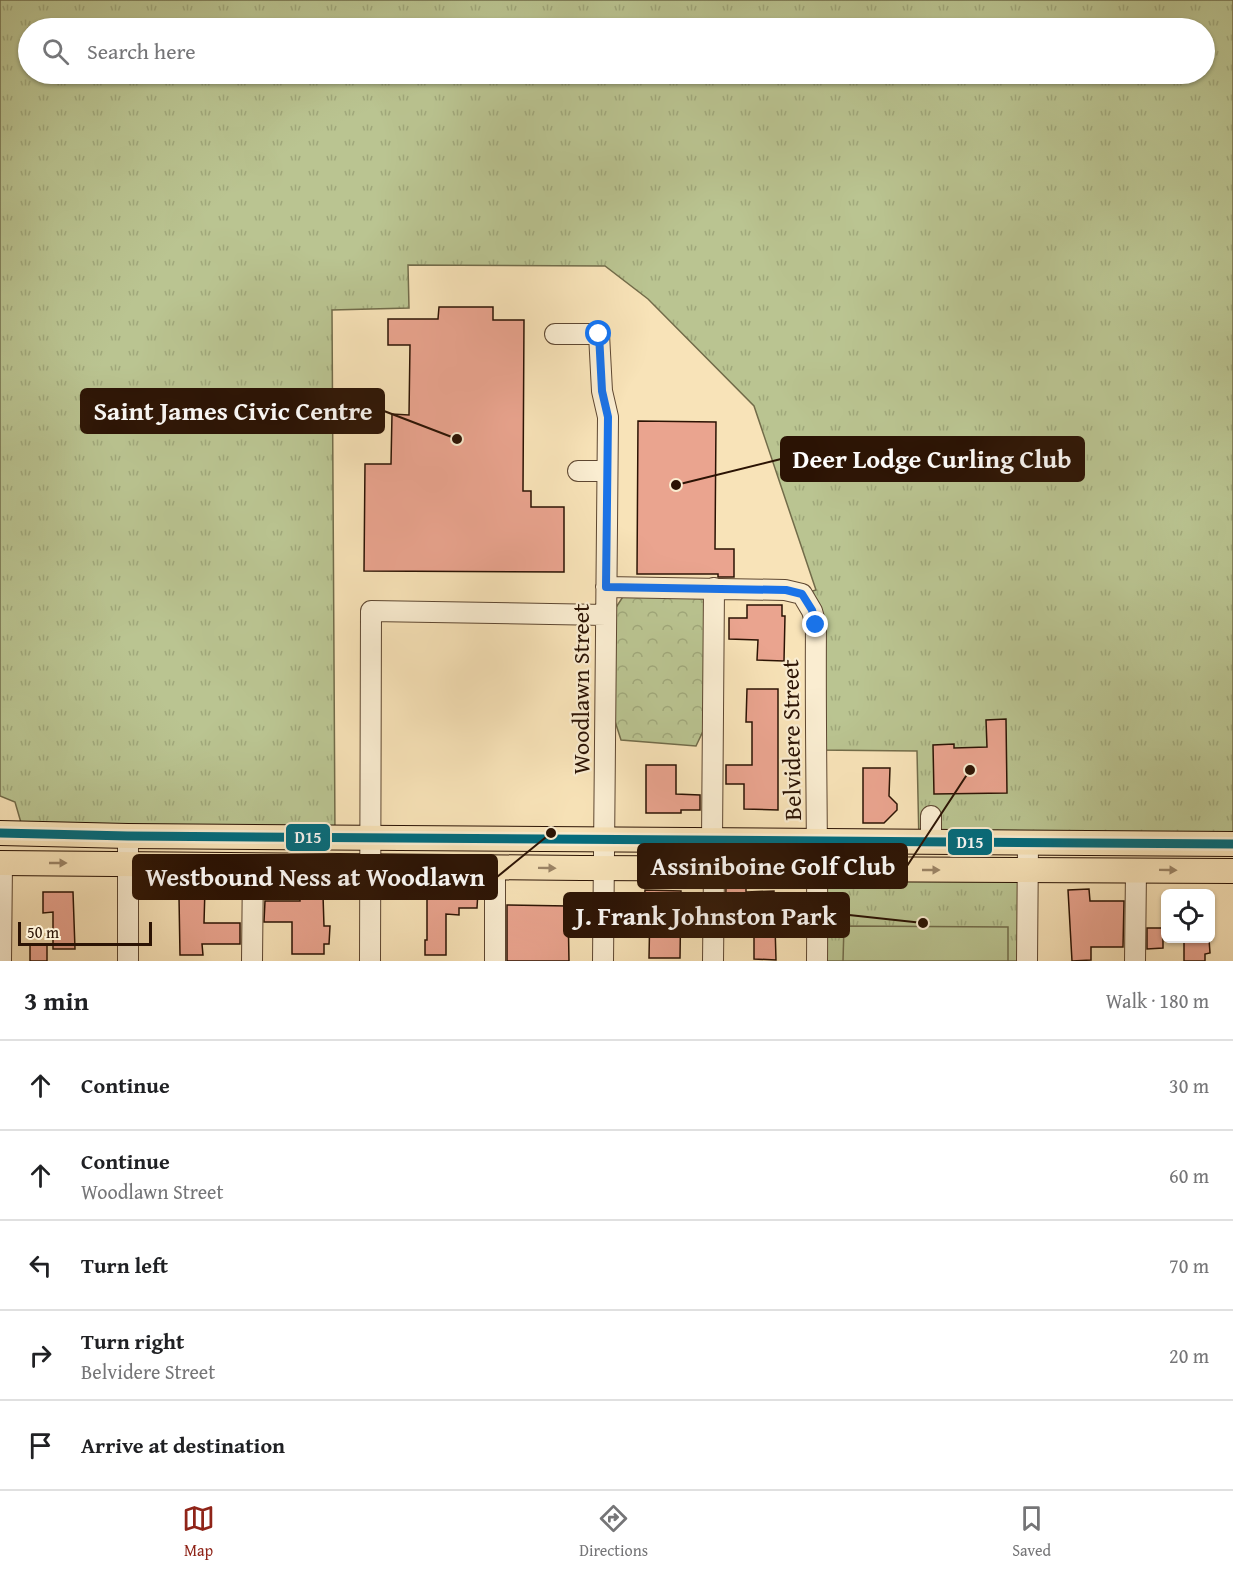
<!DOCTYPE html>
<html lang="en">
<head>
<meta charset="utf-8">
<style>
	body { margin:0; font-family:"Gentium Book Plus",serif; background:#f2f2f2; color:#202124 }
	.controls { position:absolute; right:18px; bottom:18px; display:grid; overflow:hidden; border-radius:9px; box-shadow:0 2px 4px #0004 }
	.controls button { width:54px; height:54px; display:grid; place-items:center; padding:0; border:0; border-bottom:2px solid #e0e0e0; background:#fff; color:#202124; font:30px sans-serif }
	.scale { position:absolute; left:18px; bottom:15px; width:134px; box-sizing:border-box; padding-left:6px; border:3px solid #2b1304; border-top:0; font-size:16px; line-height:21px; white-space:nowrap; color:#2b1304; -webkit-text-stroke:4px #faedd1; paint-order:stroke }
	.stop { position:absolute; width:18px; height:18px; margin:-14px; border:4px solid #1a73e8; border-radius:50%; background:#fff }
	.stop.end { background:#1a73e8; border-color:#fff; box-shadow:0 2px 6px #0008 }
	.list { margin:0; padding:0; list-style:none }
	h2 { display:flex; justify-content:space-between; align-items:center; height:78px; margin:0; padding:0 24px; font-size:26px }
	h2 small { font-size:20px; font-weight:400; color:#757577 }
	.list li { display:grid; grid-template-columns:39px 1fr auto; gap:18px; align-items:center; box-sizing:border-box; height:90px; padding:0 24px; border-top:2px solid #e0e0e0 }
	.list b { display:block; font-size:22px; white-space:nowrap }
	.list p { margin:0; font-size:20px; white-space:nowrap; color:#757577 }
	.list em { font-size:20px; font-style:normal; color:#757577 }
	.icon { flex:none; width:33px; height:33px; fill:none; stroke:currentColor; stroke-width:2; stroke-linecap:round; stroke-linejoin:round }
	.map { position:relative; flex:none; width:1233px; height:961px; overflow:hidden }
	.search { position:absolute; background:#fff; box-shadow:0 2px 4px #0004; left:18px; right:18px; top:18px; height:66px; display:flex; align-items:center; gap:15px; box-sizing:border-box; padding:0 21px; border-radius:33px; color:#757577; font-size:22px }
	.sheet { height:528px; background:#fff }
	nav { display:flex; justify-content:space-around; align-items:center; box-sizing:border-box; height:84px; border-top:2px solid #e0e0e0; background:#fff; font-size:16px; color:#757577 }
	nav a { display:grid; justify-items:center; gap:3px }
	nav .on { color:#8f2418 }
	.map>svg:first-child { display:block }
	.grass { fill:url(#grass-tufts); stroke:#726c4a; stroke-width:1.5; fill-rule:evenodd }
	.forest { fill:url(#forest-crowns); stroke:#726c4a; stroke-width:1.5 }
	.garden { fill:#bac491; stroke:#726c4a; stroke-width:1.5 }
	.building { fill:#eaa48f; stroke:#2b1304; stroke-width:1.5 }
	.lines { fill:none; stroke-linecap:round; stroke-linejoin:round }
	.minor-casing { stroke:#5e4731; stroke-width:22 }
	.major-casing { stroke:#2b1304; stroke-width:26 }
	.minor { stroke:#faedd1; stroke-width:20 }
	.major { stroke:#f8e3b8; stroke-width:24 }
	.bus-1-casing { stroke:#faedd1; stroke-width:14 }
	.bus-1 { stroke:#026c7e; stroke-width:9 }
	.oneway { fill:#9c8567 }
	.route { stroke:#1a73e8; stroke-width:8 }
	.labels { text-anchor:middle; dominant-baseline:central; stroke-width:4.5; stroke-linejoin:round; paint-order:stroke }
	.street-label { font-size:24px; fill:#2b1304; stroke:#faedd1 }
	.leader { fill:none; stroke:#2b1304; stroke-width:2 }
	.callout-dot { fill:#2b1304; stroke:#faedd1; stroke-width:2 }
	.callout { fill:#2b1304; stroke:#2b1304; stroke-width:2 }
	.callout-label { font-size:26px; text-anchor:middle; font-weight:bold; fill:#fff }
	.line-badge { stroke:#faedd1; stroke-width:2 }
	.badge-label { font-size:16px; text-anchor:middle; font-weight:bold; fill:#fff }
</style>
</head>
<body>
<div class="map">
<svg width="1233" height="961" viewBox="0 0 1233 961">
	<defs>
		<pattern id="grass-tufts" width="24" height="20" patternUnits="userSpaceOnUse" patternTransform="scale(1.5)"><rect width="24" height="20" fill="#bac491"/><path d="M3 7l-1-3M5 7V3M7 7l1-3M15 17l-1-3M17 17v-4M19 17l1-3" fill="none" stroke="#a0a87b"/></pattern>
		<pattern id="forest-crowns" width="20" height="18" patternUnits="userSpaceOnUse" patternTransform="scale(1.5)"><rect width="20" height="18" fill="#bac491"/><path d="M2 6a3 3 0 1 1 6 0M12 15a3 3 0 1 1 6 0" fill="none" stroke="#a0a87b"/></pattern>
	</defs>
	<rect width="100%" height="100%" fill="#f8e3b8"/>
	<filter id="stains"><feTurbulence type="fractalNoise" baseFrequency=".00333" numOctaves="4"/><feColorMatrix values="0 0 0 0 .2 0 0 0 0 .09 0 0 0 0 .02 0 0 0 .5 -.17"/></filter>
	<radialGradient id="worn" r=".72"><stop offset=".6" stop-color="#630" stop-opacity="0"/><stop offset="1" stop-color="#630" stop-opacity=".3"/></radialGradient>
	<path class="grass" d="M0,0H1233V844L919,843L917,751L815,750L816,625L802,594L816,590L754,406L648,299L605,266L408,265L409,308L332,310L335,837L24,833L15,802L0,796ZM28,28H1204V74H28Z
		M818,869L1028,870L1027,961H817Z"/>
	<path class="forest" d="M624,595L702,596L708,607L704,729L696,746L621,740L613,715L615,609Z"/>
	<path class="garden" d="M844,926L1008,927V961H843Z"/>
	<path class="building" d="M439,307H493V320H524L523,491H531V507H564V572L364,571L365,464H391L392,414L409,415L410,345H388V319H438Z
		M638,421L716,422L715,549H734V577H718V574H637Z
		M747,605H782V616H785L784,661L757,660L758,640L729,639V618H747Z
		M747,689H778V810L744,809V784H726V765H752V722H746Z
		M1006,719L1007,793L934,794L933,745L954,744V748L987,747L986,720Z
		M646,765H676V794L700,795V810H681V813H646Z
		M863,768H890L889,796L897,804V810L884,823H863Z
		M746,886V892L774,891L776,960L754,959V935H725L726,887Z
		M184,887L205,888L204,923H240V944H202L203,955H180L179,897H184Z
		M1089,889L1090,901H1124L1123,947H1091V960L1072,961L1068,890Z
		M427,890L478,891L477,908H459V915L446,914V955H425V940H427Z
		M645,890L681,891L680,958H649L650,907H644Z
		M43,892H73L75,949H53V912L43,913Z
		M300,895H323L324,926H330L329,944H324V954H292V922H264L265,901H300Z
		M507,905L568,906L569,961H507Z
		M1147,928H1163V948L1147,949Z
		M1184,939H1209L1210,953L1205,954V961H1184Z
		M30,944H47V961H30Z"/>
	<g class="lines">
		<g class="minor-casing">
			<path id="minor" d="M555,334H599L602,391L608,417L603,961
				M578,471H607
				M606,587L785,590L802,594L812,611L816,625C815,737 818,849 817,961
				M712,840L714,588
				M931,843V816
				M1,961L2,863
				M128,961V836
				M252,961L253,864
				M370,961L371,611L606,615
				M495,961V867
				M713,961L714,869
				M1027,961L1028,844
				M1135,961L1136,870"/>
		</g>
		<g class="major-casing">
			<path id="major" d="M0,833L128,836L1233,844
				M0,863L582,868L1233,871"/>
		</g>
		<use href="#minor" class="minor"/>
		<use href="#major" class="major"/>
		<g class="bus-1-casing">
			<path id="bus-1" d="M0,833L128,836L1233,844"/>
		</g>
		<use href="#bus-1" class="bus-1"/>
	</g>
	<defs><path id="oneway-solid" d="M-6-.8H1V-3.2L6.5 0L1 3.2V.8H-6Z" transform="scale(1.5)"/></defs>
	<g class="oneway">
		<use href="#oneway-solid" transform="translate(58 863)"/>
		<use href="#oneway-solid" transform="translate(547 868) rotate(1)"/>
		<use href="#oneway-solid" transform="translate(931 870)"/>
		<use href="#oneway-solid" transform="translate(1168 870) rotate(1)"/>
	</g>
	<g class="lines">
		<path class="route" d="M599,334L602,391L608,417L606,587L786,590L802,594L812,610L816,625"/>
	</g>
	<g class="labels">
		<g class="street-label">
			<text transform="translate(580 689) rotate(-90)">Woodlawn Street</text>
			<text transform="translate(791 740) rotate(-91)">Belvidere Street</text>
		</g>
	</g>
	<path class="leader" d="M457 439L384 411M676 485L781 459M970 770L907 866M551 833L497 877M923 923L849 915"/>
	<g class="callout-dot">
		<circle cx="457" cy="439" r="6"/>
		<circle cx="676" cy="485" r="6"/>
		<circle cx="970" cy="770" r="6"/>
		<circle cx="551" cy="833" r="6"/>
		<circle cx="923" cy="923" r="6"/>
	</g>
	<g class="callout">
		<rect x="81" y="389" width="303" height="44" rx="6"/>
		<rect x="781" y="437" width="303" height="44" rx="6"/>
		<rect x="638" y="844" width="269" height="44" rx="6"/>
		<rect x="133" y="855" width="364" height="44" rx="6"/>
		<rect x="564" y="893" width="285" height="44" rx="6"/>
	</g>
	<g class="callout-label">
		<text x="233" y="420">Saint James Civic Centre</text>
		<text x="932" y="468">Deer Lodge Curling Club</text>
		<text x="773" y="875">Assiniboine Golf Club</text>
		<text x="315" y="886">Westbound Ness at Woodlawn</text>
		<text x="706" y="925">J. Frank Johnston Park</text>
	</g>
	<g class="line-badge">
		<rect x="285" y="823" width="46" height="29" rx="6" fill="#026c7e"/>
		<rect x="947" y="828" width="46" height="28" rx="6" fill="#026c7e"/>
	</g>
	<g class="badge-label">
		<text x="308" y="843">D15</text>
		<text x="970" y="848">D15</text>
	</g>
	<rect width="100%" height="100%" filter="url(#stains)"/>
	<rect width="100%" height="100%" fill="url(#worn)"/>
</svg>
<div class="controls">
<button><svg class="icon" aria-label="locate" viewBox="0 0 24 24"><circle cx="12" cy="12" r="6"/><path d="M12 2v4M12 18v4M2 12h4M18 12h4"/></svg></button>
</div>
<div class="scale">50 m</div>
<div class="stop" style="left:599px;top:334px"></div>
<div class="stop end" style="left:816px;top:625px"></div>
<div class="search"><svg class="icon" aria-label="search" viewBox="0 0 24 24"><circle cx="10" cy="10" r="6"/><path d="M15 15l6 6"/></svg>Search here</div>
</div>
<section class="sheet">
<h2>3 min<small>Walk · 180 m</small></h2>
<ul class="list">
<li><svg class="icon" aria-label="ahead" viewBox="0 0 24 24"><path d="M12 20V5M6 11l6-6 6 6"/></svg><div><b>Continue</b></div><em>30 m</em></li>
<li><svg class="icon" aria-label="ahead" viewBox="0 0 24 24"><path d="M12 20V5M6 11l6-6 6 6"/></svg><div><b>Continue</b><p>Woodlawn Street</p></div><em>60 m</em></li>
<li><svg class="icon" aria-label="left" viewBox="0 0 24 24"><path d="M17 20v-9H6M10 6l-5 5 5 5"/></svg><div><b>Turn left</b></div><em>70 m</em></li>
<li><svg class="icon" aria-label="right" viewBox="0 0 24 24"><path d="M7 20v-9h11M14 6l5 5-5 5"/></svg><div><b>Turn right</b><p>Belvidere Street</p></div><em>20 m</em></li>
<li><svg class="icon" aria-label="arrive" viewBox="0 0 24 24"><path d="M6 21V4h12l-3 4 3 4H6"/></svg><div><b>Arrive at destination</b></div></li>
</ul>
</section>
<nav>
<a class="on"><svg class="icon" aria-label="map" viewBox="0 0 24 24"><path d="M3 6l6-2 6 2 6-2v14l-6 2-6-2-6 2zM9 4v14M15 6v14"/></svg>Map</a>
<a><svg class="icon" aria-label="directions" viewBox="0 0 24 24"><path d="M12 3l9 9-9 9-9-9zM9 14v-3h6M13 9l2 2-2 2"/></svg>Directions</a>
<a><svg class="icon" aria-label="saved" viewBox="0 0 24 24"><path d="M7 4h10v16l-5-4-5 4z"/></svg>Saved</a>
</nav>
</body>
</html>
